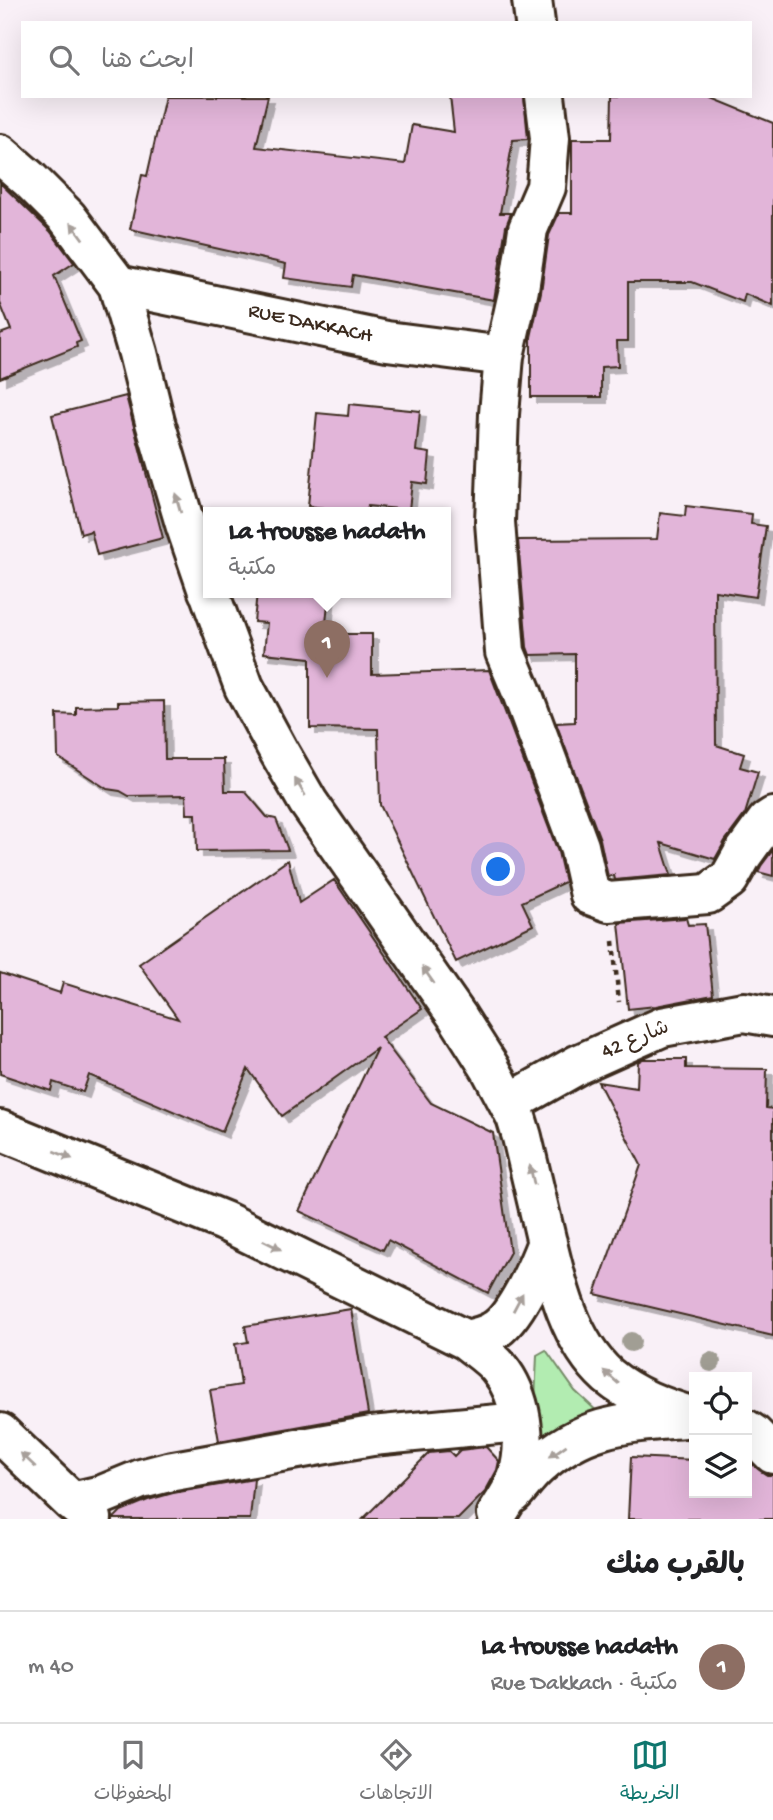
<!DOCTYPE html>
<html lang="ar">
<head>
<meta charset="utf-8">
<style>
	body { margin:0; font-family:"Gochi Hand","Playpen Sans Arabic",sans-serif; background:#f2f2f2; color:#202124; direction:rtl }
	.controls { position:absolute; right:21px; bottom:21px; display:grid; overflow:hidden; border-radius:0px; box-shadow:0 7px 28px #0002 }
	.controls button { width:63px; height:63px; display:grid; place-items:center; padding:0; border:0; border-bottom:2px solid #e0e0e0; background:#fff; color:#202124; font:35px sans-serif }
	.you { position:absolute; left:499px; top:870px; width:24px; height:24px; margin:-18px; border:5px solid #fff; border-radius:50%; background:#1a73e8; box-shadow:0 0 0 10px #1a73e833 }
	.badge { display:grid; place-items:center; width:46px; height:46px; border-radius:50%; background:#0f766e; color:#fff; font-size:23px; font-weight:700 }
	.pin { position:absolute; translate:-50% -58px; filter:drop-shadow(0 2px 4px #0008) }
	.pin::after { content:''; position:absolute; top:37px; width:24px; height:21px; background:inherit; clip-path:polygon(0 0,100% 0,50% 100%) }
	.popup { position:absolute; left:203px; top:507px; width:248px; height:91px; box-sizing:border-box; display:grid; place-content:center; border-radius:0px; background:#fff; filter:drop-shadow(0 2px 5px #0005); font-size:23px; white-space:nowrap; color:#757577 }
	.popup b { font-size:26px; color:#202124 }
	.popup::after { content:''; position:absolute; left:50%; top:100%; margin-left:-14px; border:14px solid transparent; border-top-color:#fff }
	.list { margin:0; padding:0; list-style:none }
	h2 { display:flex; justify-content:space-between; align-items:center; height:91px; margin:0; padding:0 28px; font-size:30px }
	h2 small { font-size:23px; font-weight:400; color:#757577 }
	.list li { display:grid; grid-template-columns:46px 1fr auto; gap:21px; align-items:center; box-sizing:border-box; height:112px; padding:0 28px; border-top:2px solid #e0e0e0 }
	.list b { display:block; font-size:26px; white-space:nowrap }
	.list p { margin:0; font-size:23px; white-space:nowrap; color:#757577 }
	.list em { font-size:23px; font-style:normal; color:#757577 }
	.icon { flex:none; width:38px; height:38px; fill:none; stroke:currentColor; stroke-width:2; stroke-linecap:round; stroke-linejoin:round }
	.map { position:relative; flex:none; width:773px; height:1519px; overflow:hidden; direction:ltr }
	.search { position:absolute; background:#fff; box-shadow:0 7px 28px #0002; left:21px; right:21px; top:21px; height:77px; display:flex; align-items:center; gap:18px; box-sizing:border-box; padding:0 24px; border-radius:0px; color:#757577; font-size:26px }
	.sheet { height:203px; background:#fff }
	nav { display:flex; justify-content:space-around; align-items:center; box-sizing:border-box; height:98px; border-top:2px solid #e0e0e0; background:#fff; font-size:19px; color:#757577 }
	nav a { display:grid; justify-items:center; gap:4px }
	nav .on { color:#0f766e }
	.map>svg:first-child { display:block }
	.green { fill:#b2ecb1; stroke:#768b68; stroke-width:2 }
	.building { fill:#e2b5d9; stroke:#3b2a1e; stroke-width:2; filter:url(#shadow) }
	.lines { fill:none; stroke-linecap:round; stroke-linejoin:round }
	.minor-casing { stroke:#3b2a1e; stroke-width:44 }
	.path { stroke:#3b2a1e; stroke-width:4.5; stroke-dasharray:5 5; stroke-linecap:butt }
	.minor { stroke:#fff; stroke-width:38 }
	.tree { fill:#a19e94 }
	.oneway { fill:#a79f9a }
	.labels { text-anchor:middle; dominant-baseline:central; stroke-width:5; stroke-linejoin:round; paint-order:stroke }
	.street-label { font-size:21px; fill:#3b2a1e; stroke:#fff }
</style>
</head>
<body>
<div class="map">
<svg width="773" height="1519" viewBox="0 0 773 1519">
	<defs>
		<filter id="shadow"><feDropShadow dx="6" dy="6" stdDeviation="0" flood-color="#0004"/></filter>
	</defs>
	<rect width="100%" height="100%" fill="#f9f0f7"/>
	<filter id="ink" filterUnits="userSpaceOnUse"><feTurbulence type="fractalNoise" baseFrequency=".0143" numOctaves="2"/><feDisplacementMap in="SourceGraphic" scale="14" xChannelSelector="R" yChannelSelector="G"/><feConvolveMatrix kernelMatrix="1 2 1 2 8 2 1 2 1" color-interpolation-filters="sRGB"/></filter>
	<g filter="url(#ink)">
		<path class="green" d="M546,1350L575,1391L600,1414L533,1447L537,1355Z"/>
		<path class="building" d="M165,96H268L256,147L405,164L412,125L454,132L450,96H524L528,139L513,140L500,213H511L506,226L494,300L353,275L351,287L284,278L286,264L130,229L142,175L147,176Z
			M612,96H707L773,123V306L745,294L743,302L692,282H628V341H617L618,366L601,367V397H531V337L541,292L549,235L559,213H572V139H611Z
			M0,183L50,231L74,263L54,276L81,341L76,343L77,347L0,378V334L11,330L0,303Z
			M126,396L163,538L97,555L91,531L81,534L52,415Z
			M349,404L420,411L416,451L430,453L427,484L412,482L409,510L368,506L367,512H359L308,506L317,413L348,416Z
			M686,506L752,514L751,524L766,526L756,597L715,591L716,745L744,754L740,767L758,772L745,814L725,841L715,859L661,843L671,875L615,880L614,875L608,877L600,839L556,723L575,722V654L530,655L527,647L518,540L657,539L660,513L685,516Z
			M257,592H329L325,634H372V674L489,670L558,852L565,882L522,902L533,925L456,962L380,805L378,729L310,728V658L264,653L267,623L254,622Z
			M164,701L165,759H224L225,791H245L267,817L276,819L288,850L197,851L196,814H187L186,795L129,796L120,791L107,789L58,757L57,714L76,715V707L118,706V702Z
			M773,850V876L758,872L761,866Z
			M288,860L299,903L334,880L422,1009L381,1037L431,1103L493,1133L510,1252L488,1293L388,1240L383,1250L299,1211L377,1048L282,1116L248,1069L222,1132L89,1075L83,1092L53,1082L51,1091L0,1074V973L60,993L63,983L178,1019L139,964Z
			M686,918L688,925L705,924L713,995L656,1006L628,1009L619,923Z
			M643,1059H686V1068L767,1069L766,1108L773,1109V1336L595,1294L641,1165L598,1082L637,1088L638,1062Z
			M351,1309L368,1414L219,1441L210,1390L241,1385L235,1344L248,1342L245,1326Z
			M486,1447L499,1461L497,1470L485,1492L458,1519H363L429,1453L449,1451L454,1456L460,1450Z
			M631,1457L694,1460V1493H747V1462L751,1463L758,1469L767,1475H773V1519H628Z
			M254,1479L250,1519H113L121,1511L148,1500L173,1493Z"/>
		<g class="lines">
			<g class="minor-casing">
				<path id="minor" d="M532,0L535,23
					M545,96L550,138L546,187L528,229L519,289L504,356L499,414L495,522L505,652L521,690L579,846L590,895L609,902L708,894L729,879L743,854L767,821L773,817
					M0,154L29,179L67,217L118,285L138,353L155,422L185,524L208,591
					M118,285L387,341L504,356
					M209,592L244,687L278,750L308,802L457,1016L490,1068L516,1117L522,1137C529,1167 536,1196 543,1226C555,1277 567,1339 608,1376C633,1397 664,1408 694,1417
					M510,1103L579,1064L662,1027L744,1012L773,1017
					M0,1130L224,1221L466,1340C477,1349 490,1357 499,1368C522,1396 528,1442 518,1476C513,1490 505,1502 497,1514
					M466,1340C475,1338 485,1336 493,1331C515,1319 538,1266 547,1242
					M747,1430L753,1434L773,1454
					M0,1433L72,1502L92,1518
					M513,1494C521,1485 529,1474 538,1466C584,1424 626,1423 684,1418
					M72,1502L102,1495L141,1479L168,1472L303,1448L372,1436L520,1422"/>
			</g>
			<path class="path" d="M613,941L619,1002"/>
			<use href="#minor" class="minor"/>
		</g>
		<g class="tree">
			<circle cx="631" cy="1342" r="10"/>
			<circle cx="711" cy="1362" r="10"/>
		</g>
		<defs><path id="oneway-solid" d="M-6-.8H1V-3.2L6.5 0L1 3.2V.8H-6Z" transform="scale(1.75)"/></defs>
		<g class="oneway">
			<use href="#oneway-solid" transform="translate(77 231) rotate(-126)"/>
			<use href="#oneway-solid" transform="translate(178 503) rotate(-106)"/>
			<use href="#oneway-solid" transform="translate(300 787) rotate(-121)"/>
			<use href="#oneway-solid" transform="translate(428 975) rotate(-125)"/>
			<use href="#oneway-solid" transform="translate(63 1155) rotate(22)"/>
			<use href="#oneway-solid" transform="translate(532 1175) rotate(-103)"/>
			<use href="#oneway-solid" transform="translate(272 1245) rotate(27)"/>
			<use href="#oneway-solid" transform="translate(518 1302) rotate(-62)"/>
			<use href="#oneway-solid" transform="translate(611 1377) rotate(-139)"/>
			<use href="#oneway-solid" transform="translate(558 1451) rotate(145)"/>
			<use href="#oneway-solid" transform="translate(28 1460) rotate(-137)"/>
		</g>
	</g>
	<g class="labels">
		<g class="street-label">
			<text transform="translate(310 325) rotate(12)">RUE DAKKACH</text>
			<text transform="translate(636 1041) rotate(-22)">شارع 42</text>
		</g>
	</g>
</svg>
<div class="controls">
<button><svg class="icon" aria-label="locate" viewBox="0 0 24 24"><circle cx="12" cy="12" r="6"/><path d="M12 2v4M12 18v4M2 12h4M18 12h4"/></svg></button>
<button><svg class="icon" aria-label="layers" viewBox="0 0 24 24"><path d="M12 4l9 5-9 5-9-5zM3 14l9 5 9-5"/></svg></button>
</div>
<div class="you"></div>
<div class="pin badge" style="left:327px;top:678px;background:#8d6e63">1</div>
<div class="popup"><b>La trousse hadath</b>مكتبة</div>
<div class="search"><svg class="icon" aria-label="search" viewBox="0 0 24 24"><circle cx="10" cy="10" r="6"/><path d="M15 15l6 6"/></svg>ابحث هنا</div>
</div>
<section class="sheet">
<h2>بالقرب منك<small></small></h2>
<ul class="list">
<li><span class="badge" style="background:#8d6e63">1</span><div><b>La trousse hadath</b><p>مكتبة · Rue Dakkach</p></div><em>40 m</em></li>
</ul>
</section>
<nav>
<a class="on"><svg class="icon" aria-label="map" viewBox="0 0 24 24"><path d="M3 6l6-2 6 2 6-2v14l-6 2-6-2-6 2zM9 4v14M15 6v14"/></svg>الخريطة</a>
<a><svg class="icon" aria-label="directions" viewBox="0 0 24 24"><path d="M12 3l9 9-9 9-9-9zM9 14v-3h6M13 9l2 2-2 2"/></svg>الاتجاهات</a>
<a><svg class="icon" aria-label="saved" viewBox="0 0 24 24"><path d="M7 4h10v16l-5-4-5 4z"/></svg>المحفوظات</a>
</nav>
</body>
</html>
